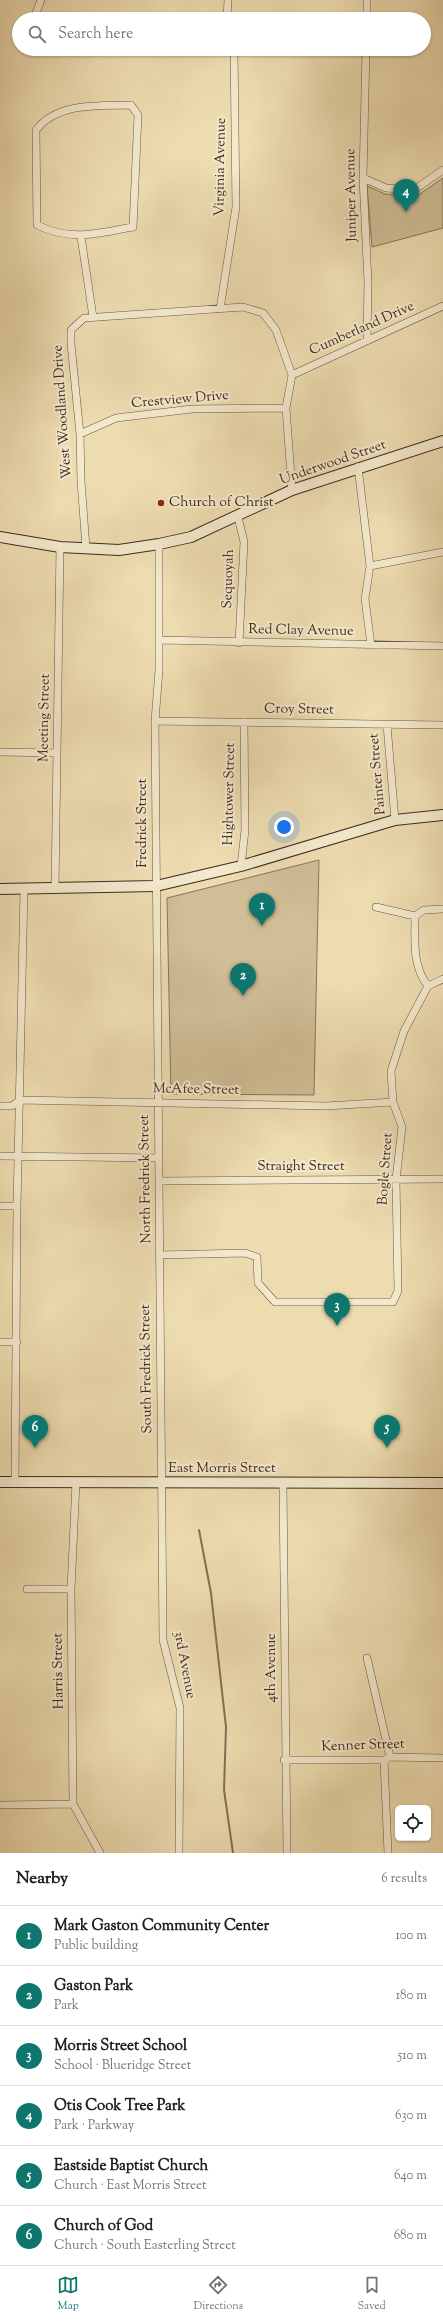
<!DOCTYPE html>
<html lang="en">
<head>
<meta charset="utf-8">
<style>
	body { margin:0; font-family:"Sorts Mill Goudy",serif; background:#f2f2f2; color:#202124 }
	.controls { position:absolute; right:12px; bottom:12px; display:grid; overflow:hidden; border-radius:6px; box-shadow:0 1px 3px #0004 }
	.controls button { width:36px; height:36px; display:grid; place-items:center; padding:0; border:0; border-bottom:1px solid #e0e0e0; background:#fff; color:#202124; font:20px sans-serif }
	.you { position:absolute; left:284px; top:827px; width:14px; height:14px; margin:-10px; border:3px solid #fff; border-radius:50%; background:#1a73e8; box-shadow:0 0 0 6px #1a73e833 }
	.badge { display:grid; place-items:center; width:26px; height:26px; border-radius:50%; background:#0f766e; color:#fff; font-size:13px; font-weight:700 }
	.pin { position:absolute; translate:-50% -33px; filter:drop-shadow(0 1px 2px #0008) }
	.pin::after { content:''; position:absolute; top:21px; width:14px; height:12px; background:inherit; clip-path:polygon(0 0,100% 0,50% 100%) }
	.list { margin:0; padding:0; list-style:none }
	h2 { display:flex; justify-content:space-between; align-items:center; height:52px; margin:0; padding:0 16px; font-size:17px }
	h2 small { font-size:13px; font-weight:400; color:#757577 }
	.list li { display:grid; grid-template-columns:26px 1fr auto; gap:12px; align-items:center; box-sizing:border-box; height:60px; padding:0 16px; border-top:1px solid #e0e0e0 }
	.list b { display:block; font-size:15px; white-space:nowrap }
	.list p { margin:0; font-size:13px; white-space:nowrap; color:#757577 }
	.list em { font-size:13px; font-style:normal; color:#757577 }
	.icon { flex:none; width:22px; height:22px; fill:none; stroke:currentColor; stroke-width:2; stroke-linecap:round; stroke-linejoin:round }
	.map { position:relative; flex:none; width:443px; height:1853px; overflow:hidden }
	.search { position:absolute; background:#fff; box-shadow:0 1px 3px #0004; left:12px; right:12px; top:12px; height:44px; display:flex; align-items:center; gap:10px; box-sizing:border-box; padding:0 14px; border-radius:22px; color:#757577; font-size:15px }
	.sheet { height:412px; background:#fff }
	nav { display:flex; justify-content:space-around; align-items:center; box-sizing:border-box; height:56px; border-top:1px solid #e0e0e0; background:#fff; font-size:11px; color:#757577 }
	nav a { display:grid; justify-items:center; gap:2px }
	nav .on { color:#0f766e }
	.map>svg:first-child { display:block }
	.green { fill:#d0be97; stroke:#88745a }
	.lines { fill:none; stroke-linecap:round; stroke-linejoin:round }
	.stream { stroke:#847057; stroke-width:2 }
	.street-casing { stroke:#6b5642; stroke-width:8 }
	.secondary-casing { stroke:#402a1d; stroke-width:12 }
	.street { stroke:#f3e8cc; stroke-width:7 }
	.secondary { stroke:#f3e8cc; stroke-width:10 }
	.poi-dot { fill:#8f2418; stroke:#f3e8cc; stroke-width:1.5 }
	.labels { text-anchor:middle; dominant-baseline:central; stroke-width:4; stroke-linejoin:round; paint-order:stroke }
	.street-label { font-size:14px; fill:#402a1d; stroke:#f3e8cc }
	.poi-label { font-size:14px; fill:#402a1d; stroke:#f3e8cc; text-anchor:start }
</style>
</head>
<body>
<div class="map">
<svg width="443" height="1853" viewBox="0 0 443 1853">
	<rect width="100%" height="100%" fill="#eddcb0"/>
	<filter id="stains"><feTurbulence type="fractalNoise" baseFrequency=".005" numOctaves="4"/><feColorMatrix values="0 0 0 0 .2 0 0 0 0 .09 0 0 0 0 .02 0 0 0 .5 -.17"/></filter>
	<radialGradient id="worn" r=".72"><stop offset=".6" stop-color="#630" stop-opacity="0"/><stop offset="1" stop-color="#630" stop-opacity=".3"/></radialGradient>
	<path class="green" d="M443,178V228L372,247L367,186L385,194L417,196Z
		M319,860L314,1095L171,1094L167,898Z"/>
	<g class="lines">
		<path class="stream" d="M199,1530L211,1593L226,1727L224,1790L233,1853"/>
		<g class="street-casing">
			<path id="street" d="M41,0L36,13L43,19
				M227,19L228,0
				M367,19V0
				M366,49L363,178L368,282L367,340
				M131,105L138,115L133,227C98,233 72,242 37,225L36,130C58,102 98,106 131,105Z
				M363,178L386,188L414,190L443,170
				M81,237L93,317
				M220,309L236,207L234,49
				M292,375L443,306
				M80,434L116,418L192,409L286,408
				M358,467L370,566L443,552
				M238,517L244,542L239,643
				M159,544V670L155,721L163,1640L180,1708L179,1853
				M86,548L81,481L80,434L71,344V330L84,318L243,307L263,313L276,330L292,375L286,408L292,490
				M370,566L365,599L371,645
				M159,640L443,646
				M155,721L443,725
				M387,725L395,820
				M0,752L57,753
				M241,866L245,830L244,722
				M55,889L60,547
				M376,907L415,916
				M415,916C415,940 412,966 428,986
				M415,916L424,910L443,909
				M428,986L443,979
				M0,1106H12L20,1100L326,1106L393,1102
				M0,1156L159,1158
				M159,1181L443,1179
				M0,1206H17
				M159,1255L245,1253L257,1257L258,1283L275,1302H393L398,1291L396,1180L402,1127L393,1102L391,1071L404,1031L428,986
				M0,1342H17
				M15,1482L17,1206L24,889
				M76,1482L71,1589L73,1804L100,1853
				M283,1484L287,1853
				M27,1589H71
				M367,1658L390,1757
				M284,1760H384L390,1757L443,1758
				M384,1760L388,1853
				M2,1805L73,1804"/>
		</g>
		<g class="secondary-casing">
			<path id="secondary" d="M0,537L60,547L119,550L159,544L191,537L292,490L443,441
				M0,889L156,886L241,866L395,820L443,815
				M0,1482L443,1483"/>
		</g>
		<use href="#street" class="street"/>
		<use href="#secondary" class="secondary"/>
	</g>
	<circle class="poi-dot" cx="161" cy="503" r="4"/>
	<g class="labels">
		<g class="street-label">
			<text transform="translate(221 167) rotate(-89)">Virginia Avenue</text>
			<text transform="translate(352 195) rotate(-91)">Juniper Avenue</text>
			<text transform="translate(362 329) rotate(-24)">Cumberland Drive</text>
			<text transform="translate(180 400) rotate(-5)">Crestview Drive</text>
			<text transform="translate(63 412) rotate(-94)">West Woodland Drive</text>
			<text transform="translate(333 463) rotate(-19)">Underwood Street</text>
			<text transform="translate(229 579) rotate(-88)">Sequoyah</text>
			<text transform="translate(301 631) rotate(1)">Red Clay Avenue</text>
			<text transform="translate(299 710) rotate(1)">Croy Street</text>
			<text transform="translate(45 718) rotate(-89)">Meeting Street</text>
			<text transform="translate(378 774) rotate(-95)">Painter Street</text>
			<text transform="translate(230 794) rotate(-89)">Hightower Street</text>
			<text transform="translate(143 823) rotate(-90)">Fredrick Street</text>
			<text transform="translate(196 1090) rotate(1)">McAfee Street</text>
			<text x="301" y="1167">Straight Street</text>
			<text transform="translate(386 1169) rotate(-86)">Bogle Street</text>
			<text transform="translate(146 1179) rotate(-91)">North Fredrick Street</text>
			<text transform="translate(147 1369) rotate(-91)">South Fredrick Street</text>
			<text x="222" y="1469">East Morris Street</text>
			<text transform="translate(184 1665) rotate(79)">3rd Avenue</text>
			<text transform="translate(272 1668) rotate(-90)">4th Avenue</text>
			<text transform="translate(59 1671) rotate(-91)">Harris Street</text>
			<text transform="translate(363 1746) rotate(-2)">Kenner Street</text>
		</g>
		<g class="poi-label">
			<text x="169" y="503">Church of Christ</text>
		</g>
	</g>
	<rect width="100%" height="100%" filter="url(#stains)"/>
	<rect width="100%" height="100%" fill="url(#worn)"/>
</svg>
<div class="controls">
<button><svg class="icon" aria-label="locate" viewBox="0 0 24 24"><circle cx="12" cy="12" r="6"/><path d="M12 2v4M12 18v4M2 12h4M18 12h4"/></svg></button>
</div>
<div class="you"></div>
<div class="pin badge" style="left:262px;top:926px">1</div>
<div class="pin badge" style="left:243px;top:996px">2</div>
<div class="pin badge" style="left:337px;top:1326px">3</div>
<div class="pin badge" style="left:406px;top:212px">4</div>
<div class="pin badge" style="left:387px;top:1448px">5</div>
<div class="pin badge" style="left:35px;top:1448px">6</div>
<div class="search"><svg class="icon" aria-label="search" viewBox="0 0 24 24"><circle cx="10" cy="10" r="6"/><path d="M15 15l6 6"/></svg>Search here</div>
</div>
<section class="sheet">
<h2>Nearby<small>6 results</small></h2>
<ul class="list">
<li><span class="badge">1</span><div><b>Mark Gaston Community Center</b><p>Public building</p></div><em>100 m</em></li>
<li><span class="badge">2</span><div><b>Gaston Park</b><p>Park</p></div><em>180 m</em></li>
<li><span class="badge">3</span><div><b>Morris Street School</b><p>School · Blueridge Street</p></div><em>510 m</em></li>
<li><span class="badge">4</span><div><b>Otis Cook Tree Park</b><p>Park · Parkway</p></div><em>630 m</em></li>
<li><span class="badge">5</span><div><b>Eastside Baptist Church</b><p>Church · East Morris Street</p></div><em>640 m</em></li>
<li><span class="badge">6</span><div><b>Church of God</b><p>Church · South Easterling Street</p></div><em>680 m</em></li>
</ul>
</section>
<nav>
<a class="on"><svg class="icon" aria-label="map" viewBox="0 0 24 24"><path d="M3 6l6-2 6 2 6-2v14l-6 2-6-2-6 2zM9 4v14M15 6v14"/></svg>Map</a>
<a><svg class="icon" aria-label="directions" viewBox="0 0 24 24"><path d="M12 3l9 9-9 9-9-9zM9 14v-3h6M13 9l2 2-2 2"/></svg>Directions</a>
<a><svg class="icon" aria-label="saved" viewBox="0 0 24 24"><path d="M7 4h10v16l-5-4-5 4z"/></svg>Saved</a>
</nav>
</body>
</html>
